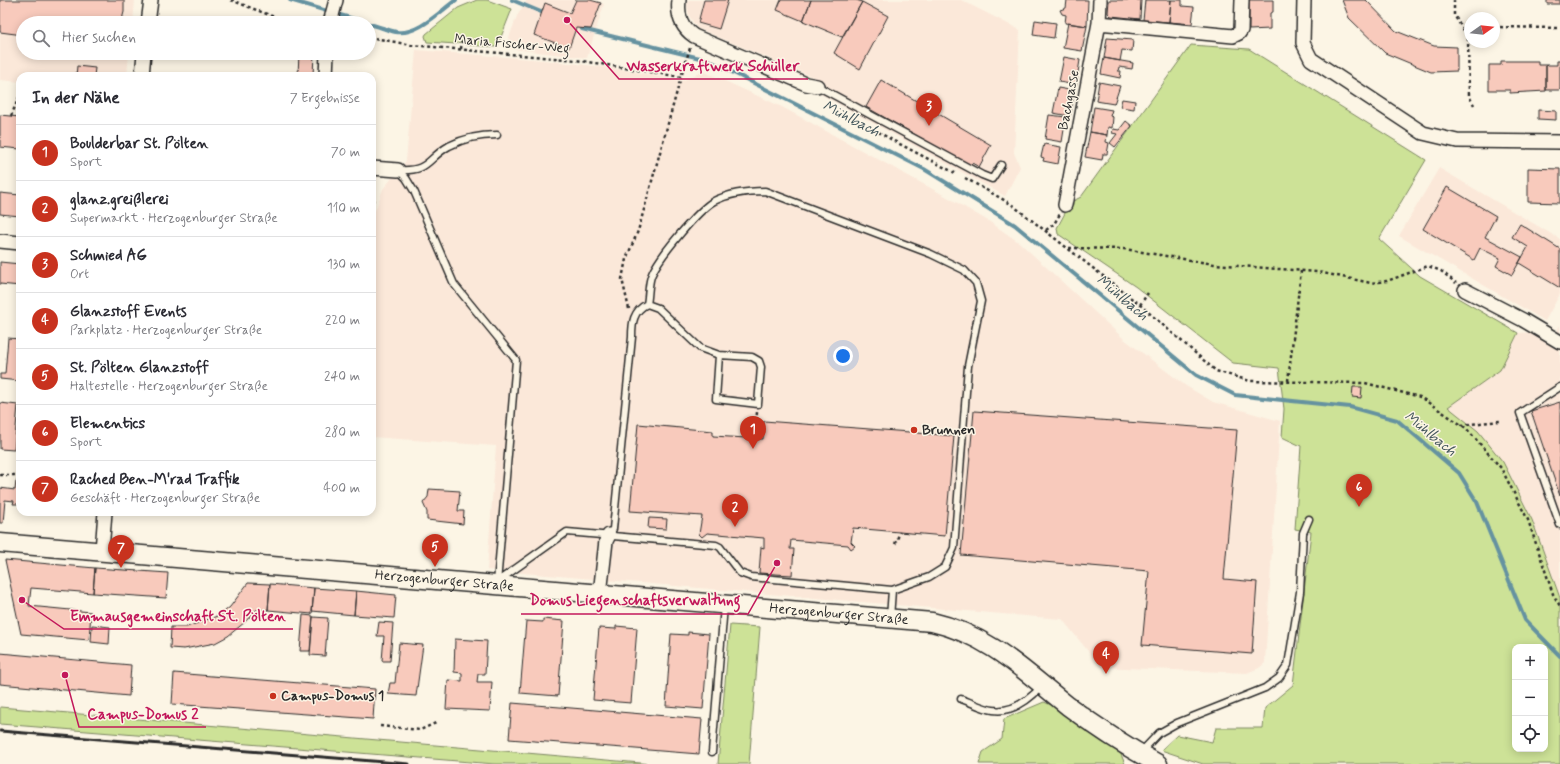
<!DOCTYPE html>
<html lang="de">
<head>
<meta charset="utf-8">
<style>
	body { margin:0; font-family:Mynerve,sans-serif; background:#f2f2f3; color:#2b2b33 }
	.controls { position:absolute; right:12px; bottom:12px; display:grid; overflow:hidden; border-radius:8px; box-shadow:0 2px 10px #0003 }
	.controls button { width:36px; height:36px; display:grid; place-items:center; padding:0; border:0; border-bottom:1px solid #e1e1e2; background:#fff; color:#2b2b33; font:20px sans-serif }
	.compass { position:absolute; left:1464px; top:12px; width:36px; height:36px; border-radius:50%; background:#fff; box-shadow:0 2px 10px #0003; rotate:75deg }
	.you { position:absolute; left:843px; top:356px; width:14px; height:14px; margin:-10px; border:3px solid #fff; border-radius:50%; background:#1a73e8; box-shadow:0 0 0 6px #1a73e833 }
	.badge { display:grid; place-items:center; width:26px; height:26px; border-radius:50%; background:#c8321e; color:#fff; font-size:13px; font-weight:700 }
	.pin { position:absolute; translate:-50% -33px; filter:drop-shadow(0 1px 2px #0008) }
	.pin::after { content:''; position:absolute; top:21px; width:14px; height:12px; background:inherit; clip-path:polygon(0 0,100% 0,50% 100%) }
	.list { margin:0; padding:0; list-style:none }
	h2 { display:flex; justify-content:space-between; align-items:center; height:52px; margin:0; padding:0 16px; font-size:17px }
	h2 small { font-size:13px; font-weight:400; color:#7c7c81 }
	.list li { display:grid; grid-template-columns:26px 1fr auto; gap:12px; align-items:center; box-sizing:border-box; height:56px; padding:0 16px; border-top:1px solid #e1e1e2 }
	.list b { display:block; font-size:15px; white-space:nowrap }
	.list p { margin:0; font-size:13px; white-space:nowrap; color:#7c7c81 }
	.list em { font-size:13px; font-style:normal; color:#7c7c81 }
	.icon { flex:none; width:22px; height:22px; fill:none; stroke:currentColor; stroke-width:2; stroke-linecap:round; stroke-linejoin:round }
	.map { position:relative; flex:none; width:1560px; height:764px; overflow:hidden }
	.search { position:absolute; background:#fff; box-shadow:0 2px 10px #0003; left:16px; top:16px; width:360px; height:44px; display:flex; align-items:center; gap:10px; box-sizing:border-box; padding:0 14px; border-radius:22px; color:#7c7c81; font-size:15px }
	.panel { position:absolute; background:#fff; box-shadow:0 2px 10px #0003; left:16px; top:72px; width:360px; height:444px; border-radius:12px }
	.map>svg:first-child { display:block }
	.built { fill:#fbe8d9 }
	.green { fill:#cde297; stroke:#7c8661; fill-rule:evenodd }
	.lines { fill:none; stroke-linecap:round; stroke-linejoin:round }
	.stream { stroke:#6592a0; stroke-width:4 }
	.building { fill:#f8cabc; stroke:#2b2b2b }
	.lane-casing { stroke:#2b2b2b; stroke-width:9 }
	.street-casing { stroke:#2b2b2b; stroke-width:16 }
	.secondary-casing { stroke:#2b2b2b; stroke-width:21 }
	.path { stroke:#2b2b2b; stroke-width:2.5; stroke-dasharray:3 3; stroke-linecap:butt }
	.lane { stroke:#fcf5e5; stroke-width:6 }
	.street { stroke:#fcf5e5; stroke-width:13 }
	.secondary { stroke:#fcf5e5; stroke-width:18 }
	.rail { stroke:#2b2b2b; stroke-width:3 }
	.poi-dot { fill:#c8321e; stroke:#fcf5e5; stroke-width:1.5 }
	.labels { text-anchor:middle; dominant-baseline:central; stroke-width:3; stroke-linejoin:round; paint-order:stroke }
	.street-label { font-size:14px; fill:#2b2b2b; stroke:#fcf5e5 }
	.poi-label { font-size:14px; font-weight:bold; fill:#2b2b2b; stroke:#fcf5e5; text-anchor:start }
	.water-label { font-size:15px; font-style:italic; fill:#43565c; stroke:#fcf5e5 }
	.leader { fill:none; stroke:#c2185b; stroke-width:1.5 }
	.callout-dot { fill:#c2185b; stroke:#fcf5e5; stroke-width:1.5 }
	.callout-label { font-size:15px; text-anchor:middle; font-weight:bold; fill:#c2185b; stroke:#fcf5e5; stroke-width:3; stroke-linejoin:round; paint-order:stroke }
</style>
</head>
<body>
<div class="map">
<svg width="1560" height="764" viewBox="0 0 1560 764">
	<rect width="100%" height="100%" fill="#fcf5e5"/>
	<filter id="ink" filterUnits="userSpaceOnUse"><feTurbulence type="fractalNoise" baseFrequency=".025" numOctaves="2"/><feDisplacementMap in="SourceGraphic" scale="8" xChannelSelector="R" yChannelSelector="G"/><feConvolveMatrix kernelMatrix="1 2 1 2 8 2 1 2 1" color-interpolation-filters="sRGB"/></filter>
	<g filter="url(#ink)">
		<path class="built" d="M0,0H135L133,23H23V53H129L127,76H20V82L0,80Z
			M527,0H592L604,4L587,58L505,48L517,16Z
			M688,0H961L1020,30L1014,153L1020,167L1005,196L815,91L820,80L697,28L689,16L687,5Z
			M416,50L543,60L620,69L682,81L703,71L782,107L949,198L990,222L1020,243L1124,339L1186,386L1213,402L1280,421L1265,663L1259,668L1247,673L1101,667L1062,619L487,570L496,446L372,437V219L383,189L406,161Z
			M1439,168L1560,239V294L1545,321L1399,236Z
			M1560,325V598L1532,520L1503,462L1448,407L1500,370L1518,333L1557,331Z"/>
		<path class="green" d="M477,0H487L512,9L497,47L467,45L462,41L456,44L427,42L425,36L426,34L458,8Z
			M1191,45L1249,49L1426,160L1379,239L1420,276L1518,333L1500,370L1448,407L1478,431L1503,462L1532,520L1560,598V764H1203L1161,750L1177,735L1212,742L1216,728H1263L1265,708L1293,685L1311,532L1295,529L1301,446L1282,437L1284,409L1279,368L1233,363L1136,287L1058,234L1057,228L1071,202L1081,197ZM1515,647H1545V749H1515Z
			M730,625L760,627L749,764H718Z
			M1044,702L1059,708L1120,752L1125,764H979L983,752L1002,739L1004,719Z
			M0,707L652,764H495L0,724Z"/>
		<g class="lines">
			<path class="stream" d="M290,0L367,23
				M512,0L541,12
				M369,24C378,26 387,30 396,32C418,35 439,12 456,0
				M582,29L708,60L924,169L1015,225L1196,375L1235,395L1350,407L1397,420L1459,473L1477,502L1525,620L1560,656"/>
		</g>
		<path class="building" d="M0,0H124V12L121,23H23V35L0,32Z
			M576,0H590L601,3L591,29L576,28L569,48L534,35L545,3L570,13Z
			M704,0H728L719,29L698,23Z
			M781,0H811L803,21L777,10Z
			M811,0H856L862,2L842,37L803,21Z
			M1067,0H1088L1087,26L1065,23L1066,15L1062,14L1060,10L1066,8Z
			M1109,0H1141L1140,19L1111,16L1108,13Z
			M1145,0H1171L1169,22L1143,20Z
			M1171,0H1182V6L1194,7L1192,24L1169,22Z
			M1249,0H1273V12L1270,13V29L1249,30Z
			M1342,0H1366L1396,31L1434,46L1457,47V71L1431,72L1385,53L1349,18Z
			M1547,0H1560V4H1547Z
			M862,2L888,16L860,69L834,53Z
			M1035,20L1056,23L1054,38L1033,35Z
			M1068,23L1087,26L1082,51L1063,48Z
			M1107,38L1133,40L1132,51L1122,50L1120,61L1104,58Z
			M299,53H314L313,76L298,75Z
			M1064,57L1080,60L1076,85L1059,82Z
			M1104,58L1133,63L1132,69L1119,67L1118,71H1121L1120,78L1101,74Z
			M1501,61H1538V65H1546V91L1510,93V90H1489V65H1501Z
			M1557,61H1560V90H1546V65H1557Z
			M77,66L95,68L94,76H76Z
			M881,80L991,145L979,167L972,163L971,166L866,107Z
			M1099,82L1120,86L1114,104L1096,101Z
			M1058,88L1075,91L1070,116L1053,113Z
			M1122,99L1135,101L1134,109L1120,107Z
			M1094,107L1112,110L1110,116L1113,117L1112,128L1108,127L1107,135L1090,132Z
			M1538,110L1556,111V120L1538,119Z
			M0,115L20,117V149L0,147Z
			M1049,115L1066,117L1062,142L1045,139Z
			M1126,121L1132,126L1115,147L1110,143L1117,134L1112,133L1113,129L1119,130Z
			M1090,132L1107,135L1106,142L1109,143L1107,154H1103L1102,160L1085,157Z
			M1044,144L1061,147L1058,164L1043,161L1044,158L1041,157Z
			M1528,168L1560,169V203L1528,202Z
			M372,179H375L374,201H372Z
			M1447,187L1496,216L1485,237L1522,257L1512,275L1496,266L1500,258L1480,248L1474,260L1423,229Z
			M0,193L20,195V216L0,214Z
			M1520,224L1560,249V288L1519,263L1528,247L1512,237Z
			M0,262L20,264V286L0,284Z
			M8,338L20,339V381L0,379V374H5Z
			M1353,387H1362L1361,398L1352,397Z
			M1560,402V496L1531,411Z
			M0,403L18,405L14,450L0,449Z
			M974,411L1237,430L1224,579L1257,582L1252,654L1142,645L1149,571L961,555Z
			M764,421L909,432L914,430L917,433L954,436L945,536L853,528L851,542L855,546L851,549L848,545L791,540L790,549H794L792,575L759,573L761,547L764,548V538L707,533L702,537L699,534L702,516L630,511L638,424L713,431V436L763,439Z
			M16,481H20V504H13L14,501L5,500L3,523H0V488L15,490Z
			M429,489L460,491L458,511H464L463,524L427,520V512L423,503L428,497Z
			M649,518L667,519L666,529L648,528Z
			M5,560L95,568L93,593L31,588L29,606L91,612L89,640L21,634Z
			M95,568L168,573L166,598L93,593Z
			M248,583L270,584L268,610H256L245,622L228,636L215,643L184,649L170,648L171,627H187L220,615L230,607Z
			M270,584L314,588L312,614L268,610Z
			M314,588L356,591L354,615L312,611Z
			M356,591L396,595L394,618L354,615Z
			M303,615L313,616L310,651H300Z
			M313,617L328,618L325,656L310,655Z
			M543,619L564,621L558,696L520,693L526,621L543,622Z
			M379,622L393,623L390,661H382L384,636H377Z
			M92,625L110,627L109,644L91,642Z
			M616,626L637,628L631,703L593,700L599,628L616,629Z
			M688,632L709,634L703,709L666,706L671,634L688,635Z
			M455,639L487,641L485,674H478L477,682H492L490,711L446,709L448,680L462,681V673L454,672Z
			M399,643L423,645L416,696L388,694L390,683H395Z
			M0,653L131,665L129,696L0,684Z
			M174,673L375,689L373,719L172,704Z
			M512,703L702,719L699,754L509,739Z"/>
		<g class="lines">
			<g class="lane-casing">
				<path id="lane" d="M817,86L982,175L992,179L1001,165
					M398,170L406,178L414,191L454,284L516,360L497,583
					M398,170C430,172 426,159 449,146C464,138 481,135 497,135
					M647,304C649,295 648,282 652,274C659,257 698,210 714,201C730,193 747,191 765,191L931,254L964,270L976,283L981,301L968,366L954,548L945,567L929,577L892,590L890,618
					M1560,387L1520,413L1560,525
					M609,535L613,529L632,337C632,323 633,311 647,304L658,308L700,348L719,355L752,357L759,361L761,367L758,404L716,399L719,355
					M498,581L567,532L716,545L720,547L740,573L751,577L892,590
					M961,699C971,702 983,709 993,710C1012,713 1030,699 1042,686
					M712,752L724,606
					M1140,753L1159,733L1177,723L1265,688L1279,678L1288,665L1300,592L1303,533L1309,519"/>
			</g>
			<g class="street-casing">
				<path id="street" d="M679,0C677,16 681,27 694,36L806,84L817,86
					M1304,0L1303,43L1311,59L1423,133L1457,141L1560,142
					M148,23L151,0
					M330,23L336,0
					M1099,23L1233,36L1239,33L1241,30L1242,0
					M142,76L144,53
					M326,76L327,53
					M372,168L398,170
					M1065,205L1099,23L1100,0
					M0,241L20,243
					M1465,290L1523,320L1560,342
					M102,551L105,512
					M600,594L606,541L609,535"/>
			</g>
			<g class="secondary-casing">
				<g id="secondary">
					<path id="s1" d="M0,543L932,622C989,635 1024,671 1068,706C1096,727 1127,747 1158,764"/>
				</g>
			</g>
			<path class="path" d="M231,0L282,20L300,23
				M1454,0V15L1468,37L1469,96L1474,105
				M1494,27L1560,28
				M369,37L411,45L576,60L681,77L690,48
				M461,49L462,41
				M11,116L20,95
				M868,126L894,141L957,174
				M965,178L1011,204L1140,305L1216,371L1250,381L1365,383L1420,397L1466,428L1501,468L1528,520L1553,594L1560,606
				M1046,230L1054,224L1060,214
				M1069,248L1124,249L1214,264L1318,272L1371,283L1387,281L1428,266L1441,271L1456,283
				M1140,305L1148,293
				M629,309L622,279L626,259L638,231L681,77
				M1288,381L1301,271
				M1461,425L1500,421
				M755,439L757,412
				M0,475H20
				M895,544L900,532
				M380,726L420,730L436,723"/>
			<use href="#lane" class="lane"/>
			<use href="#street" class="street"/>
			<use href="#secondary" class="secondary"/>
			<path class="rail" d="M0,731L409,764"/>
		</g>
	</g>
	<g class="poi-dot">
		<circle cx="914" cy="430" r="4"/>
		<circle cx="273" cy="696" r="4"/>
	</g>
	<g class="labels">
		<g class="street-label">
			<text transform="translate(512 44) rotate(5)">Maria Fischer-Weg</text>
			<text transform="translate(1069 100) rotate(-79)">Bachgasse</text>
			<text stroke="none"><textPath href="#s1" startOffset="446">Herzogenburger Straße</textPath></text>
			<text stroke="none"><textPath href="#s1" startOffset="842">Herzogenburger Straße</textPath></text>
		</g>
		<g class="poi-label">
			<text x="922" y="430">Brunnen</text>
			<text x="281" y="696">Campus-Domus 1</text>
		</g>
		<g class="water-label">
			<text transform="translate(851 119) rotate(27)">Mühlbach</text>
			<text transform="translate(1122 298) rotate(40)">Mühlbach</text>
			<text transform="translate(1430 434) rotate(39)">Mühlbach</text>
		</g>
	</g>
	<path class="leader" d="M567 20L619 79H808M777 563L748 614H521M22 600L64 629H293M65 675L79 727H206"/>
	<g class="callout-dot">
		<circle cx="567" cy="20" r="4"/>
		<circle cx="777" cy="563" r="4"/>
		<circle cx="22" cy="600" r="4"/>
		<circle cx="65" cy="675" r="4"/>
	</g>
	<g class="callout-label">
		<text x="713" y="71">Wasserkraftwerk Schüller</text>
		<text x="635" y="605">Domus Liegenschaftsverwaltung</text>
		<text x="178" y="621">Emmausgemeinschaft St. Pölten</text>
		<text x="143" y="719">Campus-Domus 2</text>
	</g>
</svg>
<div class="controls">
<button>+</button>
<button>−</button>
<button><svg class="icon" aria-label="locate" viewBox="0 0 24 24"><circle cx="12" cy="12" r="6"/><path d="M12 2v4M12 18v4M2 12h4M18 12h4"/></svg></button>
</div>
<svg class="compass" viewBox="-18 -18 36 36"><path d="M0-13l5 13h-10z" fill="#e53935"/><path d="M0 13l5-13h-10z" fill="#7c7c81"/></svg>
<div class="you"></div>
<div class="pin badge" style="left:753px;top:449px">1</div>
<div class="pin badge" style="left:735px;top:527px">2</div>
<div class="pin badge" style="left:929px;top:126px">3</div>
<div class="pin badge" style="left:1106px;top:674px">4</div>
<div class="pin badge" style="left:435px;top:567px">5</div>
<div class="pin badge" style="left:1359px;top:507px">6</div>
<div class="pin badge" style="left:121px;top:568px">7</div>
<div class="search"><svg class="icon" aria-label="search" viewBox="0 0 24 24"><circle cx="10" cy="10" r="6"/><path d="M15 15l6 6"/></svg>Hier suchen</div>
<section class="panel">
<h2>In der Nähe<small>7 Ergebnisse</small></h2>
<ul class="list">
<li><span class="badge">1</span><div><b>Boulderbar St. Pölten</b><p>Sport</p></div><em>70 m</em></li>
<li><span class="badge">2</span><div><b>glanz.greißlerei</b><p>Supermarkt · Herzogenburger Straße</p></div><em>110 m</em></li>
<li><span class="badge">3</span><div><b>Schmied AG</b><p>Ort</p></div><em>130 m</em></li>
<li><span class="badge">4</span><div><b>Glanzstoff Events</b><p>Parkplatz · Herzogenburger Straße</p></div><em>220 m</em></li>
<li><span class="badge">5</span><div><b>St. Pölten Glanzstoff</b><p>Haltestelle · Herzogenburger Straße</p></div><em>240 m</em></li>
<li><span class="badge">6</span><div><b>Elementics</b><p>Sport</p></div><em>280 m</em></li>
<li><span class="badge">7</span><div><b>Rached Ben-M'rad Traffik</b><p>Geschäft · Herzogenburger Straße</p></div><em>400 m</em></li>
</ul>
</section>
</div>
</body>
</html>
